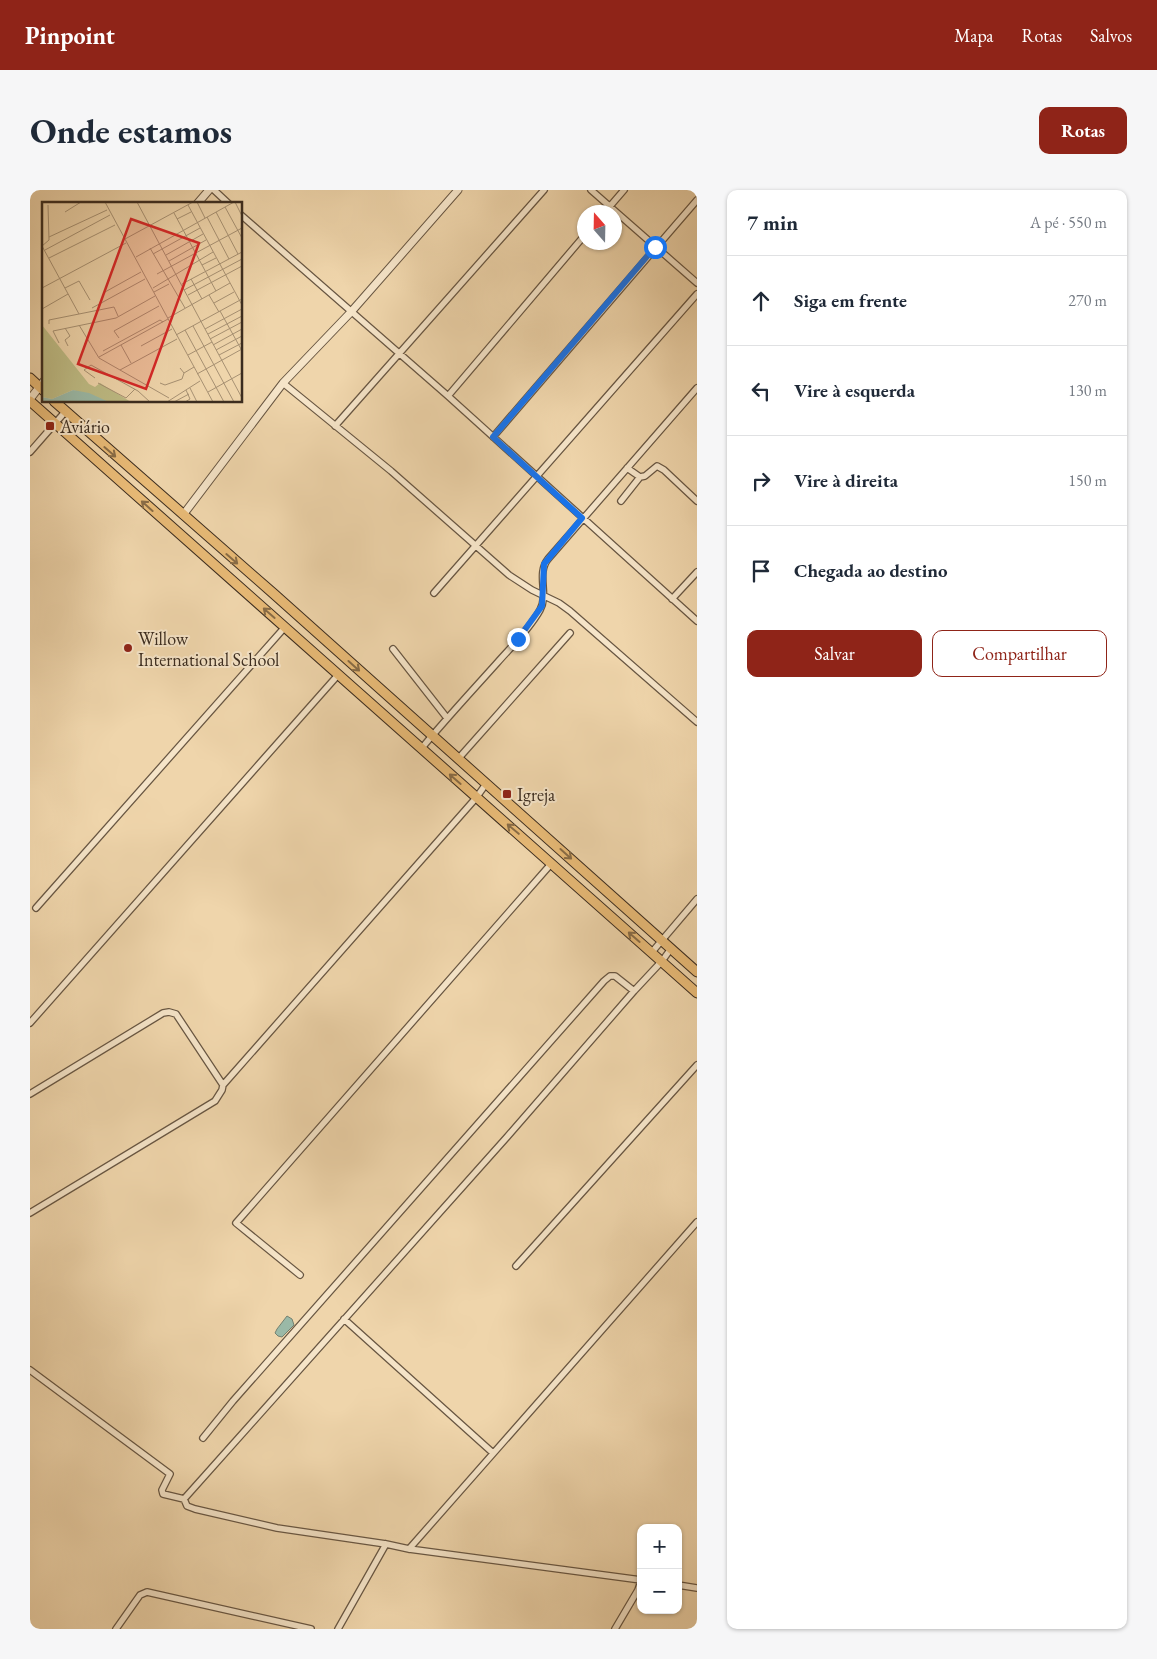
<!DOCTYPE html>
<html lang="pt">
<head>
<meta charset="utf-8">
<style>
	body { margin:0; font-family:"EB Garamond",serif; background:#f6f6f7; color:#1f2937 }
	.controls { position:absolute; right:15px; bottom:15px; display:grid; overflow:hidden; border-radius:10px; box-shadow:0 1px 4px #0004 }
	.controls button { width:45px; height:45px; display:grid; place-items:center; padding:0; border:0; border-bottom:1px solid #e0e1e3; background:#fff; color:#1f2937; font:25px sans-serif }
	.compass { position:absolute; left:547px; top:15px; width:45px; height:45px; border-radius:50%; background:#fff; box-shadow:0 1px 4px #0004; rotate:340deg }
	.stop { position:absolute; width:15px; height:15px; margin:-11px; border:4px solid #1a73e8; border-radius:50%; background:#fff }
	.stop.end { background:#1a73e8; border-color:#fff; box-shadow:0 1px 5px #0008 }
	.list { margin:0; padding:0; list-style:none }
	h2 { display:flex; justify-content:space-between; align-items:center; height:65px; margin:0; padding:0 20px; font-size:21px }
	h2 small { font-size:16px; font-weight:400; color:#747a83 }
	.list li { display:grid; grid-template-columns:32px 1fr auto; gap:15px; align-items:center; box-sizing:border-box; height:90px; padding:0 20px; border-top:1px solid #e0e1e3 }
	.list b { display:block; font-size:19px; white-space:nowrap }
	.list em { font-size:16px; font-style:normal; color:#747a83 }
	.actions { display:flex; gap:10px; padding:15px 20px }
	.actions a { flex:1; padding:11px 0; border:1px solid #8f2418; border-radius:10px; text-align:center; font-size:18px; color:#8f2418 }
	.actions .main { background:#8f2418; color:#fff }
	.icon { flex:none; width:28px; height:28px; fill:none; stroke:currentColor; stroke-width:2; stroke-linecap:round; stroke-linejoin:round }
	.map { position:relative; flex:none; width:667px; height:1439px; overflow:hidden; border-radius:10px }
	header { display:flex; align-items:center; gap:30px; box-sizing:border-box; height:70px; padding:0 25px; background:#8f2418; color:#fff }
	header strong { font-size:24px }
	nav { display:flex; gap:28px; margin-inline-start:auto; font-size:18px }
	.intro { display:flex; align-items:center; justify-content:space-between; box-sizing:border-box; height:120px; padding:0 30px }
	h1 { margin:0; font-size:35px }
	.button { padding:12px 22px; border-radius:10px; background:#8f2418; color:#fff; font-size:18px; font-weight:700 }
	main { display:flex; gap:30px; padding:0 30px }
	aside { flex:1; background:#fff; border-radius:10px; box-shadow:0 1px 4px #0004 }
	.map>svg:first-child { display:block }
	.water { fill:#9ab9a7; stroke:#748171 }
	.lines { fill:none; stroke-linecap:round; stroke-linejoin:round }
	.minor-casing { stroke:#685642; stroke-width:8 }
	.tertiary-casing { stroke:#685642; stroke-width:9 }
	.trunk-casing { stroke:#3b2c1f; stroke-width:11 }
	.minor { stroke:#f5e4c8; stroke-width:5.5 }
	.tertiary { stroke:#f5e4c8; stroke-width:7 }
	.trunk { stroke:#e8ba76; stroke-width:9 }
	.oneway { stroke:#896c46 }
	.route { stroke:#1a73e8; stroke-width:6 }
	.poi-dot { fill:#8f2418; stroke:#f5e4c8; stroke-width:2 }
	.labels { text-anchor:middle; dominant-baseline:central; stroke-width:4; stroke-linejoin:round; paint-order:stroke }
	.poi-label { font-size:18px; fill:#3b2c1f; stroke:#f5e4c8; text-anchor:start }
	.inset-road { fill:none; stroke:#a79173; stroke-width:1 }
	.view { fill:#d62828; fill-opacity:0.15; stroke:#d62828; stroke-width:2.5 }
	.inset-edge { fill:none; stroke:#3b2c1f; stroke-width:2.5 }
</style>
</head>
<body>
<header>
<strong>Pinpoint</strong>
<nav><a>Mapa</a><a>Rotas</a><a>Salvos</a></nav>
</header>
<div class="intro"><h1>Onde estamos</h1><a class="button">Rotas</a></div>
<main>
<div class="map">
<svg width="667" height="1439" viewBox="0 0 667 1439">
	<rect width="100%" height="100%" fill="#efd5ab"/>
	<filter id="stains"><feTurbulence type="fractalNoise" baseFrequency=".004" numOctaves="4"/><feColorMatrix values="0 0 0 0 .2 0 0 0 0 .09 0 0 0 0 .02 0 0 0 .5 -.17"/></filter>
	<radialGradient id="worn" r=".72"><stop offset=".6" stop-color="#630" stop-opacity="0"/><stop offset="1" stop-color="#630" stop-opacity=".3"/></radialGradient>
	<path class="water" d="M257,1126L262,1129L264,1135L252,1147L248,1146L245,1143L247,1139Z"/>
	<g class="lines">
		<g class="minor-casing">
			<path id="minor" d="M184,0L199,14
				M561,0L667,93
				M575,22L594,0
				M211,25L418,206L667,431
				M253,193L361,281L479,385L502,400L529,413L540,421L667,532
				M418,206L554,46
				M305,236L514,0
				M463,247L667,10
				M0,262L35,222
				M597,278L610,287L615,286L627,276L634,280L667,311
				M591,311L610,287
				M404,403L667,104
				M642,409L667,382
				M363,459L417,528
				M391,559C415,530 441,502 467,473C481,457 499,440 510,420C519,404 506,384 518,369L667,198
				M428,569L540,443
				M6,718L255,437
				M622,762L667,709
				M0,833L308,485
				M0,904L133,823L139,822L146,824L193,895
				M0,1023L185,911L192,900L193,895L446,608L456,594
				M486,1076L667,875
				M270,1085L206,1033L521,674
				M314,1129L463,1263
				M0,1180L140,1284L132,1300L133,1304L154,1309L157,1316L165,1319L247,1338L356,1354L379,1359L611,1390
				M173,1248L203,1211L574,791L580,786H585L604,801
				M154,1309L477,947L604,801L632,771L640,760
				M379,1359L667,1032
				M648,1395L667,1398
				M86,1439L110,1405L117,1402L281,1439
				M308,1439L356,1354
				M585,1439L608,1400L611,1391"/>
		</g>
		<g class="tertiary-casing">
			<path id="tertiary" d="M167,14L179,0
				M0,209L14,191
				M153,325L253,193L321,122L428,0"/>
		</g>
		<g class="trunk-casing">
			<path id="trunk" d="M0,188L14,201
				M0,211L667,803
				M24,211L244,404L667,782"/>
		</g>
		<use href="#minor" class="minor"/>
		<use href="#tertiary" class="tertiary"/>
		<use href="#trunk" class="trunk"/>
	</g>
	<defs><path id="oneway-shaft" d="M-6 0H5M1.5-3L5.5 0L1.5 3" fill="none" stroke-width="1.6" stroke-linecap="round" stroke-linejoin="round" transform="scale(1.25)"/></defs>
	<g class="oneway">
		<use href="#oneway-shaft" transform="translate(80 262) rotate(41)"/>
		<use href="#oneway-shaft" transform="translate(117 316) rotate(-138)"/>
		<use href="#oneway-shaft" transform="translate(202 369) rotate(41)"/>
		<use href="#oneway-shaft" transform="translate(239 423) rotate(-139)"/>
		<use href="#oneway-shaft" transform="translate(324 476) rotate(42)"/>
		<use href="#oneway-shaft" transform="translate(425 589) rotate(-139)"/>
		<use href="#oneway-shaft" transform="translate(483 639) rotate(-140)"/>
		<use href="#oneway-shaft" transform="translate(536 664) rotate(42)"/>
		<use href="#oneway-shaft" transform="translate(604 747) rotate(-139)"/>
	</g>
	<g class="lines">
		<path class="route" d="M488,449L512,416L514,374L552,328L463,247L625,57"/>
	</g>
	<g class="poi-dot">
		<rect x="15" y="231" width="10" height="10" rx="2.5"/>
		<circle cx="98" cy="458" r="5"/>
		<rect x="472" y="599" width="10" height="10" rx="2.5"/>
	</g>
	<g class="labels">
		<g class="poi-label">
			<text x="30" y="236">Aviário</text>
			<text x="108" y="448">Willow<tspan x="108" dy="21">International School</tspan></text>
			<text x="487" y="604">Igreja</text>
		</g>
	</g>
	<g transform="translate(12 12)">
		<rect width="200" height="200" fill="#efd5ab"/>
		<path d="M0,123L47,182L53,185L58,181L89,200H67L31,188L10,197L0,195Z" fill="#bebc85"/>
		<path d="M31,188L47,191L67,200H0V195L10,197Z" fill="#9ab9a7"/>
		<path class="inset-road" d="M63,0L171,200M95,0L200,196M155,0L163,16M193,0L200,14M6,3L7,38L0,44L37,112M146,3L200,103M183,5L200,36M23,10L39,0M174,10L196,52M132,11L174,89M165,15L187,57M135,17L149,10M7,35L65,8M83,37L151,0M108,46L143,106M3,48L68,13M111,52L158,26M124,53L161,32M94,55L192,0M7,56L73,23M127,59L164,38M160,63L174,56M115,72L200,26M149,77L160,97M140,82L200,50M0,86L84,41M23,86L37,79L48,98M111,86L171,50M142,88L200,57M63,90L99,70M112,90L127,82M146,93L200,64M167,93L177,110M172,101L192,90M50,106L103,77M0,107L26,92M178,109L199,147M126,116L188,81M7,122V118L72,105L76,114M37,123L57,156L127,196M151,124L192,200M23,126L28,134L23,138L26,144M163,127L200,107M143,128L182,200M166,132L200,114M134,133L200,97M77,136L72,129L117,104M168,137L200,120M17,141L11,129L74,116L113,94M79,143L89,161M171,143L200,127M99,144L130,127M174,148L200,134M61,149L118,118L121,120M146,153L170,140M177,153L200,141M57,155L126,117M138,166L142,171L152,165M78,168L135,137M155,172L200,147M53,176L42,168L49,163L96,189L108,200M56,181L84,196L93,187M118,181L123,183L140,177L142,171M148,186L155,200M166,190L200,171M125,200L158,179M132,200L147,192M143,200L148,197L144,188"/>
		<path class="view" d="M89,17L157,41L104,187L36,162Z"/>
		<rect width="200" height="200" class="inset-edge"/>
	</g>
	<rect width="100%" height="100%" filter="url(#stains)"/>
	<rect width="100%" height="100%" fill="url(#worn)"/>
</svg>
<div class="controls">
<button>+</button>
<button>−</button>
</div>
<svg class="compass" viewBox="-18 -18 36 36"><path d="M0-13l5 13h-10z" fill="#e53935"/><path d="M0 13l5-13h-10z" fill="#747a83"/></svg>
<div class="stop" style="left:625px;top:57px"></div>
<div class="stop end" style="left:488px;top:449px"></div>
</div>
<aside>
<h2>7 min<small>A pé · 550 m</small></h2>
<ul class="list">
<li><svg class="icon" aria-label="ahead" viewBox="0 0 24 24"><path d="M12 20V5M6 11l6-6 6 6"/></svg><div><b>Siga em frente</b></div><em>270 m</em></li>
<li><svg class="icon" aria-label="left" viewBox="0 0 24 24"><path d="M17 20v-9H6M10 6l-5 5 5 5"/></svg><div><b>Vire à esquerda</b></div><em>130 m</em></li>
<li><svg class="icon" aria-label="right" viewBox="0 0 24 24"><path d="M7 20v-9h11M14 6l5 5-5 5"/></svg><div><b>Vire à direita</b></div><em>150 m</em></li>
<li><svg class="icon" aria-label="arrive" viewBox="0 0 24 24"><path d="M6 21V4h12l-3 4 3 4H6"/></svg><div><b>Chegada ao destino</b></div></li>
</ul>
<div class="actions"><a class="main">Salvar</a><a>Compartilhar</a></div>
</aside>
</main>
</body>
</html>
